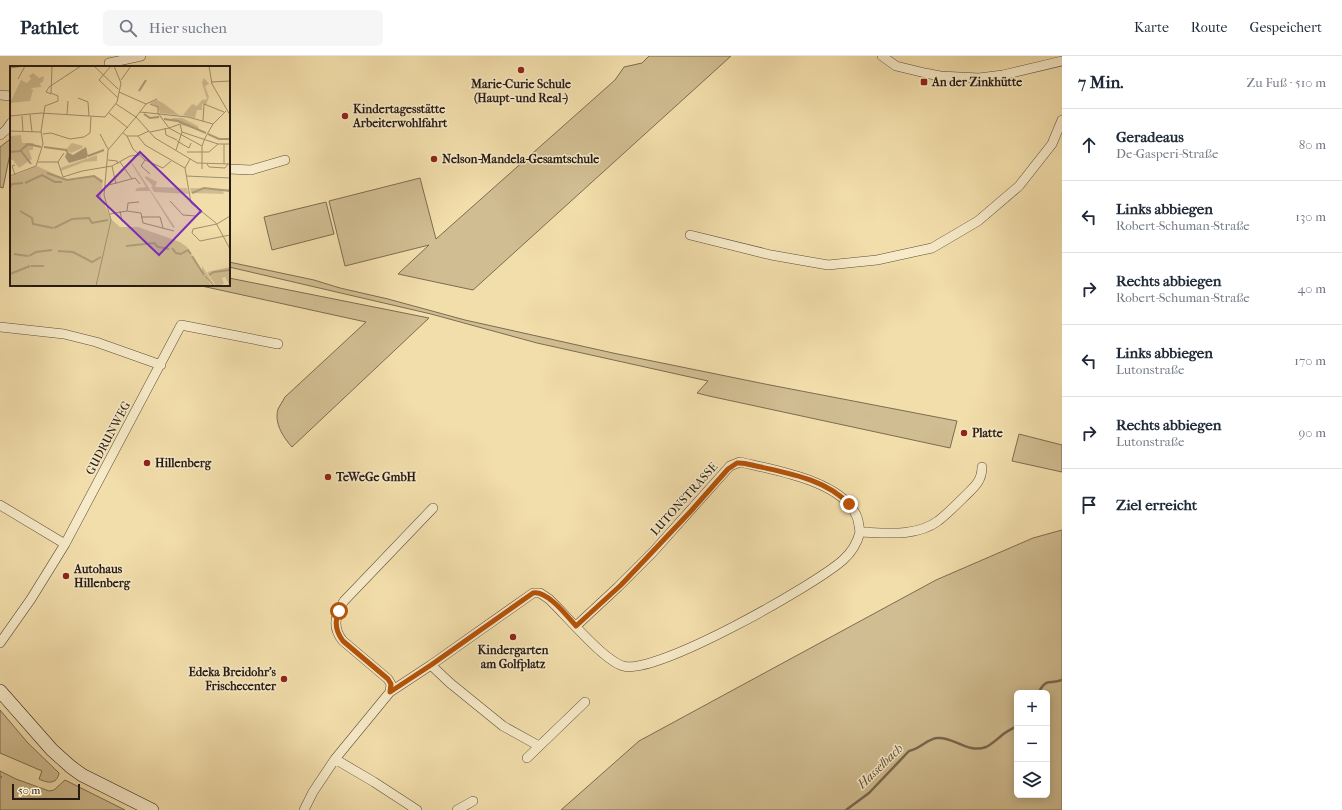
<!DOCTYPE html>
<html lang="de">
<head>
<meta charset="utf-8">
<style>
	body { margin:0; font-family:"IM FELL French Canon",serif; background:#f6f6f7; color:#1f2937 }
	.controls { position:absolute; right:12px; bottom:12px; display:grid; overflow:hidden; border-radius:6px; box-shadow:0 2px 10px #0003 }
	.controls button { width:36px; height:36px; display:grid; place-items:center; padding:0; border:0; border-bottom:1px solid #e0e1e3; background:#fff; color:#1f2937; font:20px sans-serif }
	.scale { position:absolute; left:12px; bottom:10px; width:68px; box-sizing:border-box; padding-left:4px; border:2px solid #281b14; border-top:0; font-size:11px; line-height:14px; white-space:nowrap; color:#281b14; -webkit-text-stroke:3px #f7eac8; paint-order:stroke }
	.stop { position:absolute; width:12px; height:12px; margin:-9px; border:3px solid #b45309; border-radius:50%; background:#fff }
	.stop.end { background:#b45309; border-color:#fff; box-shadow:0 1px 4px #0008 }
	.list { margin:0; padding:0; list-style:none }
	h2 { display:flex; justify-content:space-between; align-items:center; height:52px; margin:0; padding:0 16px; font-size:17px }
	h2 small { font-size:13px; font-weight:400; color:#747a83 }
	.list li { display:grid; grid-template-columns:26px 1fr auto; gap:12px; align-items:center; box-sizing:border-box; height:72px; padding:0 16px; border-top:1px solid #e0e1e3 }
	.list b { display:block; font-size:15px; white-space:nowrap }
	.list p { margin:0; font-size:13px; white-space:nowrap; color:#747a83 }
	.list em { font-size:13px; font-style:normal; color:#747a83 }
	.icon { flex:none; width:22px; height:22px; fill:none; stroke:currentColor; stroke-width:2; stroke-linecap:round; stroke-linejoin:round }
	.map { position:relative; flex:none; width:1062px; height:754px; overflow:hidden }
	header { display:flex; align-items:center; gap:24px; box-sizing:border-box; height:56px; padding:0 20px; background:#fff; border-bottom:1px solid #e0e1e3 }
	header strong { font-size:19px }
	nav { display:flex; gap:22px; margin-inline-start:auto; font-size:14px }
	.search { width:280px; height:36px; background:#f6f6f7; display:flex; align-items:center; gap:10px; box-sizing:border-box; padding:0 14px; border-radius:6px; color:#747a83; font-size:15px }
	main { display:flex }
	aside { flex:1; background:#fff }
	.map>svg:first-child { display:block }
	.green { fill:#d0bd91; stroke:#7c6c52; fill-rule:evenodd }
	.lines { fill:none; stroke-linecap:round; stroke-linejoin:round }
	.stream { stroke:#786850; stroke-width:2.5 }
	.street-casing { stroke:#5a4c3a; stroke-width:10 }
	.secondary-casing { stroke:#281b14; stroke-width:14 }
	.street { stroke:#f7eac8; stroke-width:9 }
	.secondary { stroke:#f7eac8; stroke-width:13 }
	.route { stroke:#b45309; stroke-width:5 }
	.poi-dot { fill:#8f2418; stroke:#f7eac8; stroke-width:1.5 }
	.labels { text-anchor:middle; dominant-baseline:central; stroke-width:3; stroke-linejoin:round; paint-order:stroke }
	.poi-label { font-size:12px; font-weight:bold; fill:#281b14; stroke:#f7eac8; text-anchor:start }
	.street-label { font-size:12px; fill:#281b14; stroke:#f7eac8 }
	.water-label { font-size:13px; font-style:italic; fill:#5d4f3c; stroke:#f7eac8 }
	.inset-river { fill:none; stroke:#ad9c78; stroke-width:2 }
	.inset-road { fill:none; stroke:#a1906f; stroke-width:1 }
	.view { fill:#7b2cbf; fill-opacity:0.15; stroke:#7b2cbf; stroke-width:2 }
	.inset-edge { fill:none; stroke:#281b14; stroke-width:2 }
</style>
</head>
<body>
<header>
<strong>Pathlet</strong>
<div class="search"><svg class="icon" aria-label="search" viewBox="0 0 24 24"><circle cx="10" cy="10" r="6"/><path d="M15 15l6 6"/></svg>Hier suchen</div>
<nav><a>Karte</a><a>Route</a><a>Gespeichert</a></nav>
</header>
<main>
<div class="map">
<svg width="1062" height="754" viewBox="0 0 1062 754">
	<rect width="100%" height="100%" fill="#f2deab"/>
	<filter id="stains"><feTurbulence type="fractalNoise" baseFrequency=".005" numOctaves="4"/><feColorMatrix values="0 0 0 0 .2 0 0 0 0 .09 0 0 0 0 .02 0 0 0 .5 -.17"/></filter>
	<radialGradient id="worn" r=".72"><stop offset=".6" stop-color="#630" stop-opacity="0"/><stop offset="1" stop-color="#630" stop-opacity=".3"/></radialGradient>
	<path class="green" d="M649,0H731L473,234L398,218L429,189L345,210L329,145L420,122L436,183L615,24L624,11L642,7Z
		M9,84L11,89V93L3,132L0,131V91Z
		M326,146L334,178L272,194L264,161Z
		M229,206L314,224L340,232L388,243L465,264L613,297L765,328L957,365L950,392L709,340L697,337L708,325L537,287L431,258L229,211Z
		M229,222L429,262L292,391C283,381 274,367 278,353C280,349 283,345 285,341L366,266L197,229H229Z
		M1019,378L1062,389V416L1012,405Z
		M1062,474V754H561L639,685L936,524L1033,482ZM1017,637H1047V739H1017Z
		M0,654L28,687L59,717C57,729 47,727 39,723L42,715L0,697Z
		M0,715L16,723L49,735L54,734L65,724L125,754H0V722L2,721L0,720Z"/>
	<g class="lines">
		<path class="stream" d="M1040,637V634C1048,621 1051,629 1062,624
			M846,754L869,737L909,695C920,693 927,683 937,682C953,680 968,698 986,691C992,688 996,684 1001,680C1005,676 1012,673 1017,670"/>
		<g class="street-casing">
			<path id="street" d="M882,0L896,10L925,17L940,20L979,22L1003,19L1062,5
				M109,11V7L141,0
				M0,39L11,40
				M0,79L6,74L11,67
				M229,113L251,114L285,104
				M690,179L771,199L828,209L877,204L932,192L978,165L1019,130L1052,88L1062,64
				M0,271L64,278L96,286L161,309
				M0,449L65,488
				M576,570L618,531L653,496L730,410L740,406C774,414 843,425 857,461C859,466 859,471 860,476
				M0,587L31,543L65,488L181,269L278,288
				M431,609L450,627L503,670L539,690
				M390,636L391,628L388,623L343,585C332,572 335,558 344,545L433,452
				M527,702L585,646
				M335,703L374,726L417,754
				M304,754L313,736L335,703L390,636L431,609L533,537H540L549,543C566,559 603,604 623,610C655,620 815,529 843,504C852,496 857,488 860,476C886,477 916,481 938,465C947,458 955,450 963,442C973,432 982,426 982,411
				M457,754L473,745"/>
		</g>
		<g class="secondary-casing">
			<path id="secondary" d="M0,635L52,694L71,711L82,719L152,754"/>
		</g>
		<use href="#street" class="street"/>
		<use href="#secondary" class="secondary"/>
	</g>
	<g class="lines">
		<path class="route" d="M339,555C334,566 336,576 343,585L388,623L391,628L390,636L431,609L533,537C547,534 567,560 576,570L621,529L691,455L728,413L737,407C745,406 753,410 761,411C792,418 826,424 849,448"/>
	</g>
	<g class="poi-dot">
		<circle cx="521" cy="14" r="4"/>
		<rect x="920" y="22" width="8" height="8" rx="2"/>
		<circle cx="345" cy="60" r="4"/>
		<circle cx="434" cy="103" r="4"/>
		<circle cx="964" cy="377" r="4"/>
		<circle cx="147" cy="407" r="4"/>
		<circle cx="328" cy="421" r="4"/>
		<circle cx="66" cy="520" r="4"/>
		<circle cx="513" cy="581" r="4"/>
		<circle cx="284" cy="623" r="4"/>
	</g>
	<g class="labels">
		<g class="poi-label">
			<text x="932" y="26">An der Zinkhütte</text>
			<text x="521" y="28" text-anchor="middle">Marie-Curie Schule<tspan x="521" dy="14">(Haupt- und Real-)</tspan></text>
			<text x="353" y="53">Kindertagesstätte<tspan x="353" dy="14">Arbeiterwohlfahrt</tspan></text>
			<text x="442" y="103">Nelson-Mandela-Gesamtschule</text>
			<text x="972" y="377">Platte</text>
			<text x="155" y="407">Hillenberg</text>
			<text x="336" y="421">TeWeGe GmbH</text>
			<text x="74" y="513">Autohaus<tspan x="74" dy="14">Hillenberg</tspan></text>
			<text x="513" y="594" text-anchor="middle">Kindergarten<tspan x="513" dy="14">am Golfplatz</tspan></text>
			<text x="276" y="616" text-anchor="end">Edeka Breidohr's<tspan x="276" dy="14">Frischecenter</tspan></text>
		</g>
		<g class="street-label">
			<text transform="translate(108 382) rotate(-62)">GUDRUNWEG</text>
			<text transform="translate(684 443) rotate(-48)">LUTONSTRASSE</text>
		</g>
		<g class="water-label">
			<text transform="translate(880 710) rotate(-44)">Hasselbach</text>
		</g>
	</g>
	<g transform="translate(10 10)">
		<rect width="220" height="220" fill="#f2deab"/>
		<path d="M23,7L29,12L34,10L33,16L30,17L31,21L21,22L23,24L20,35L0,37L11,14L17,17L21,13L19,10ZM194,12L199,18L195,20L199,31L196,39L192,38V44H187L185,52L173,49L182,38L187,40L192,34L197,33L192,17ZM147,34L153,37L169,49L150,47L148,41L140,37ZM162,52H172L188,60L189,64L171,59L169,56L162,55ZM11,69L12,77H23L26,80H23V84H19L22,93L9,102L3,94H0V70ZM62,77L73,80L72,82L61,87L56,83ZM90,88L87,89V95L74,96L51,105L50,102ZM118,92L125,101L165,161L163,162L140,125H125L127,122L136,121ZM27,100L55,113L66,114L84,109L93,114L91,131L101,153L110,161H128L170,176L177,181L189,202L192,206V200L205,220L197,213L202,220H0V111ZM136,110L147,116L145,121L177,122L179,128L144,126L141,121L143,120L135,112ZM180,122L220,123V125H213L214,128L181,127ZM220,201V220L215,211L212,212L214,218L206,220L197,206Z" fill="#d0bd91"/>
		<path d="M76,81L78,90L76,92L59,97L55,91L57,86L63,89Z" fill="#ad9c78"/>
		<path class="inset-river" d="M129,25L136,14M134,48L140,52L149,51M154,53L168,55L196,67M198,68L209,73H220M34,81L56,84L58,87M11,85L21,98M0,86L10,85L18,78L31,81M78,90L94,84M37,107L57,114L84,110L92,116M15,117L32,109L45,116H52M0,122L2,118L13,117M182,127L194,122L220,125M10,145L22,152L23,158L43,162M44,162L62,153L79,152L82,157L98,154M116,180L144,177L148,181L159,183M162,182L166,187L171,188L178,184L181,188M48,185L63,186L82,196L91,191M4,188L18,190M19,190L26,186L42,184M182,190L194,209M21,200H34M0,208L20,200M199,209L204,206L220,204"/>
		<path class="inset-road" d="M84,0L108,23M101,0L89,14L108,32M199,0L202,18L220,49M0,2L14,0M8,13L15,0M111,14L121,0M201,16L220,15M109,26L136,38M41,28L36,26L39,21L71,0M68,32L78,36L79,50M147,33L136,38L126,51L145,72L187,97L220,98M140,38L148,41V47L159,62M130,46L178,51L203,58M99,47L118,62M20,49L22,66M57,49L58,35M0,50L31,47L95,51L107,36L111,17L104,0M12,50L13,65M193,55L194,38L214,46M155,62L156,69L167,74M159,62L170,58L172,66M0,65L31,66M140,66L159,62L192,80M113,67L117,70H128L139,65M33,68L41,67L60,73L74,71L80,67L81,51M90,68L98,83M117,70L123,83L135,94L153,102L161,95M128,70L135,79L175,102M167,75L179,82L181,77M166,84L172,66L208,78H220M177,86H199L208,78M180,93L175,102L181,137L206,157L220,183M98,94L107,95L108,98M135,94L131,100L140,108M28,96H48L54,87M48,96L53,111L72,105L102,100L120,90L129,89M110,96L122,113M197,98L199,101L215,102L218,98M214,98V78M5,99L2,100L5,109M102,100L106,118M192,103V80L195,72L203,58L216,45M0,110L26,100L33,78L31,65L35,40L48,35V30L41,27L42,0M176,110L220,112M95,120L125,112L130,118M160,135L173,149L186,150L192,146M110,145L112,155L115,156M117,145L118,137L129,136M100,148L117,145L131,147L133,157L164,165M220,150L207,158L183,163L182,167L190,175L220,169M131,151H150L153,162M195,210L204,220M86,220L101,154L94,129L98,84L126,51L106,38"/>
		<path class="view" d="M130,86L191,145L149,189L87,130Z"/>
		<rect width="220" height="220" class="inset-edge"/>
	</g>
	<rect width="100%" height="100%" filter="url(#stains)"/>
	<rect width="100%" height="100%" fill="url(#worn)"/>
</svg>
<div class="controls">
<button>+</button>
<button>−</button>
<button><svg class="icon" aria-label="layers" viewBox="0 0 24 24"><path d="M12 4l9 5-9 5-9-5zM3 14l9 5 9-5"/></svg></button>
</div>
<div class="scale">50 m</div>
<div class="stop" style="left:339px;top:555px"></div>
<div class="stop end" style="left:849px;top:448px"></div>
</div>
<aside>
<h2>7 Min.<small>Zu Fuß · 510 m</small></h2>
<ul class="list">
<li><svg class="icon" aria-label="ahead" viewBox="0 0 24 24"><path d="M12 20V5M6 11l6-6 6 6"/></svg><div><b>Geradeaus</b><p>De-Gasperi-Straße</p></div><em>80 m</em></li>
<li><svg class="icon" aria-label="left" viewBox="0 0 24 24"><path d="M17 20v-9H6M10 6l-5 5 5 5"/></svg><div><b>Links abbiegen</b><p>Robert-Schuman-Straße</p></div><em>130 m</em></li>
<li><svg class="icon" aria-label="right" viewBox="0 0 24 24"><path d="M7 20v-9h11M14 6l5 5-5 5"/></svg><div><b>Rechts abbiegen</b><p>Robert-Schuman-Straße</p></div><em>40 m</em></li>
<li><svg class="icon" aria-label="left" viewBox="0 0 24 24"><path d="M17 20v-9H6M10 6l-5 5 5 5"/></svg><div><b>Links abbiegen</b><p>Lutonstraße</p></div><em>170 m</em></li>
<li><svg class="icon" aria-label="right" viewBox="0 0 24 24"><path d="M7 20v-9h11M14 6l5 5-5 5"/></svg><div><b>Rechts abbiegen</b><p>Lutonstraße</p></div><em>90 m</em></li>
<li><svg class="icon" aria-label="arrive" viewBox="0 0 24 24"><path d="M6 21V4h12l-3 4 3 4H6"/></svg><div><b>Ziel erreicht</b></div></li>
</ul>
</aside>
</main>
</body>
</html>
